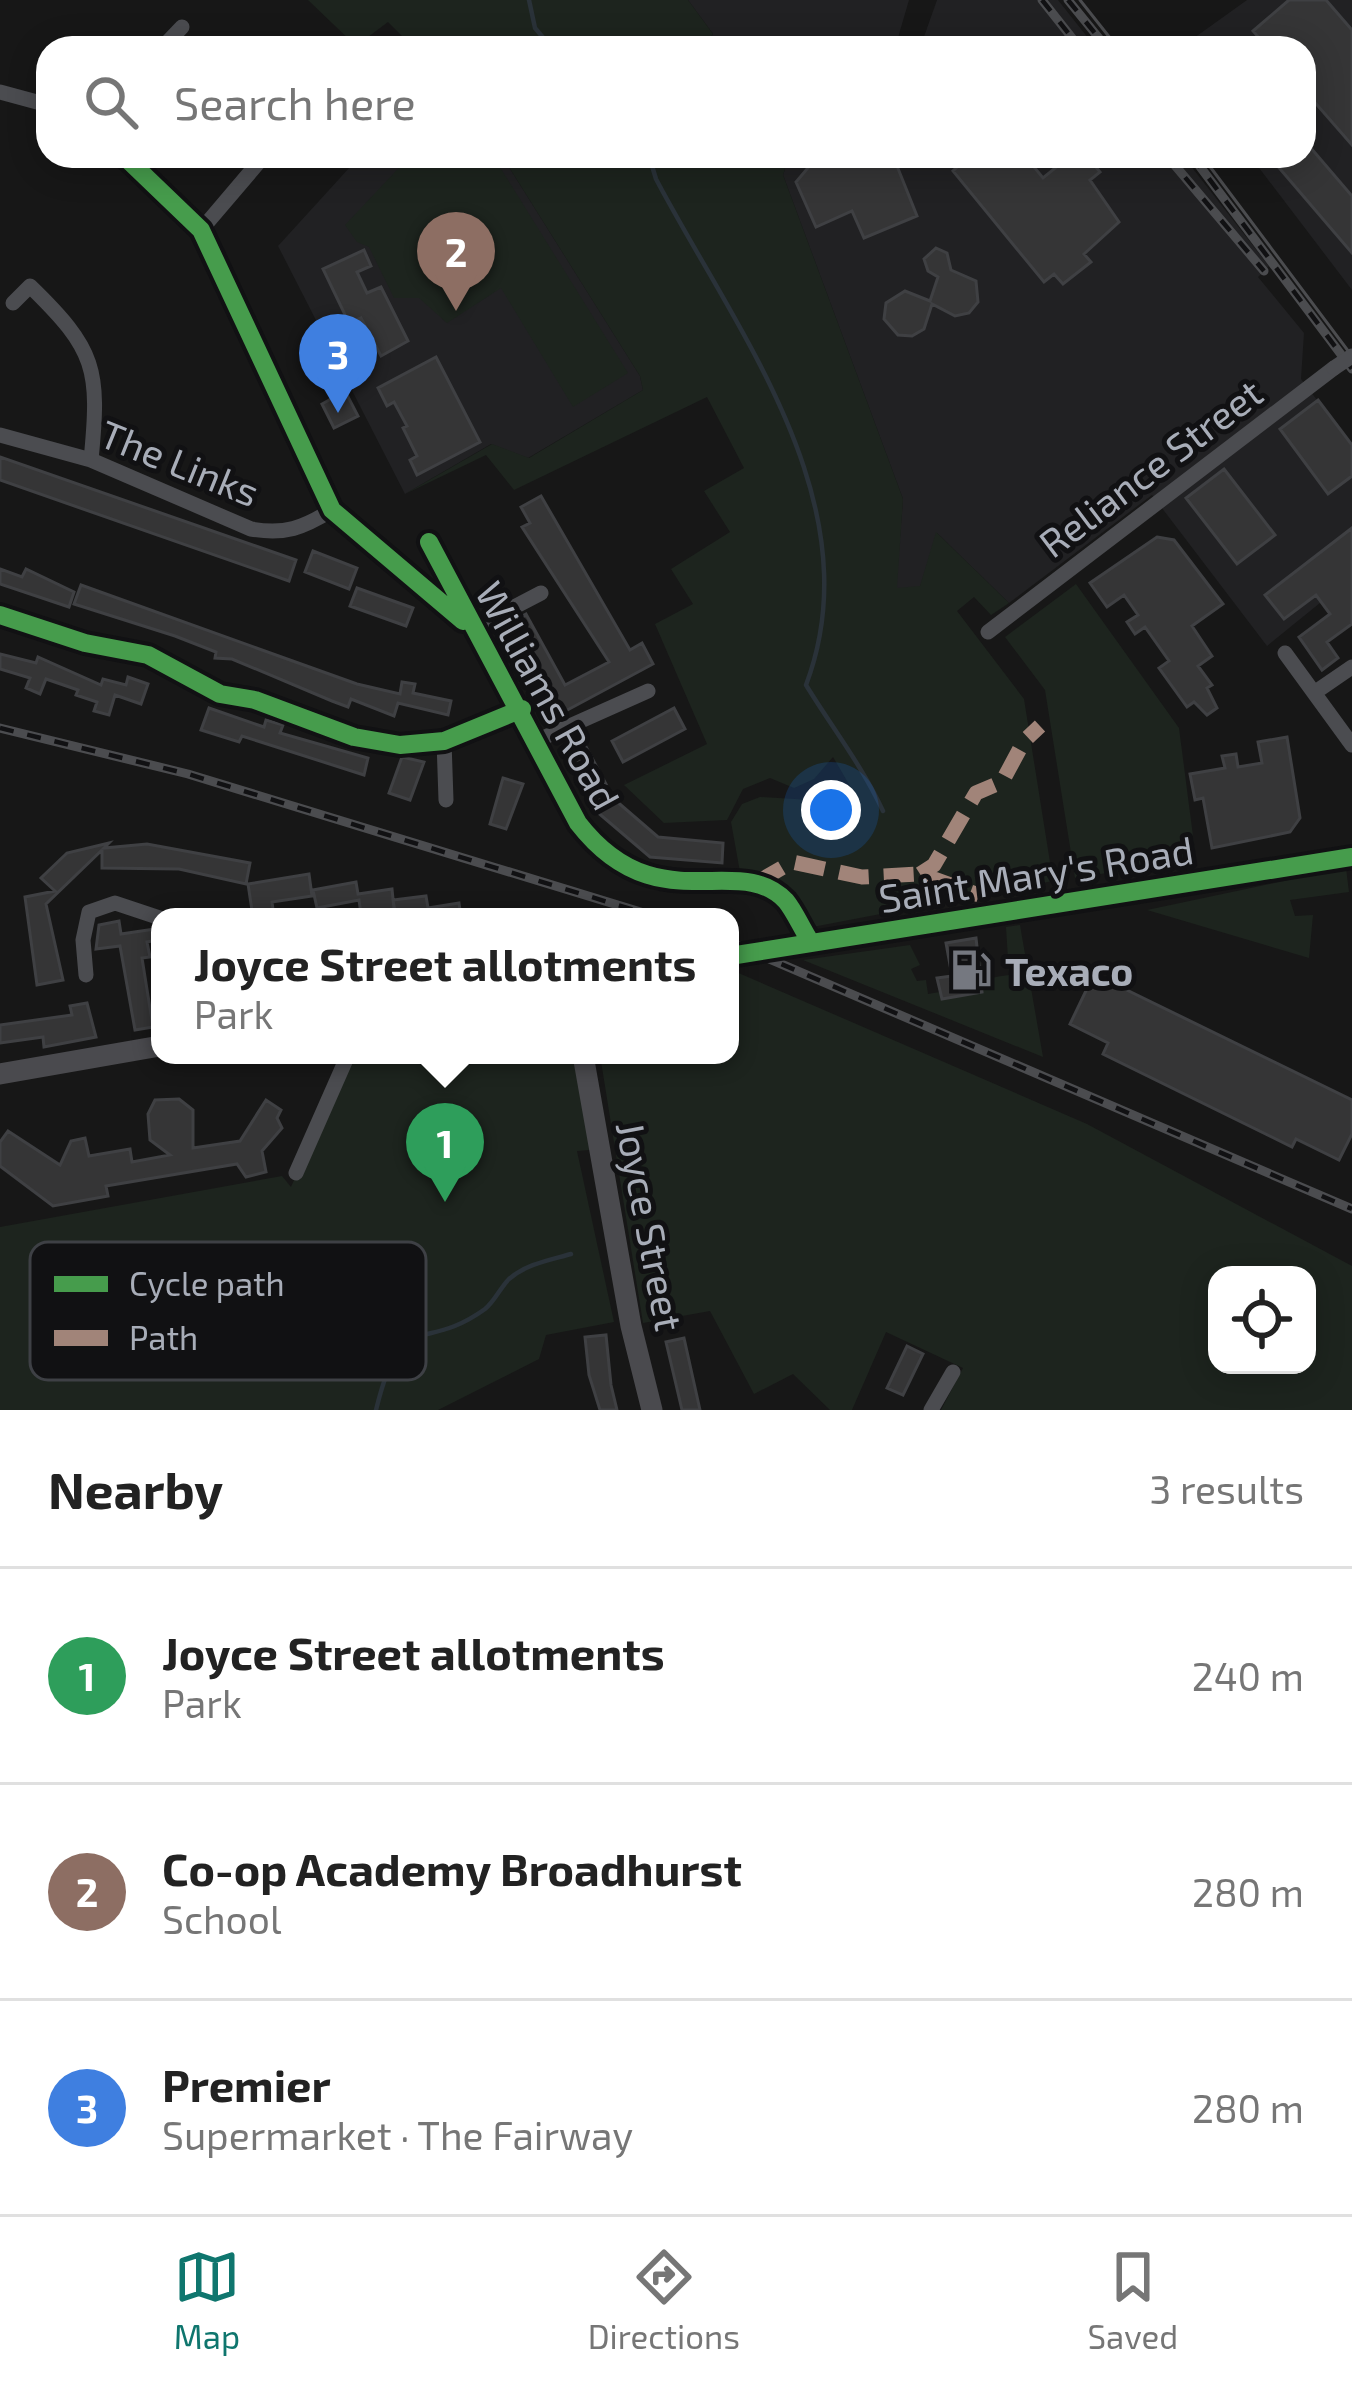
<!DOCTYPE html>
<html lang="en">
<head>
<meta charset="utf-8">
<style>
	body { margin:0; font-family:"Exo 2",sans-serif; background:#f2f2f2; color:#222 }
	.controls { position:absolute; right:36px; bottom:36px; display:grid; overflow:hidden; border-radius:24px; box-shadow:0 6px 30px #0003 }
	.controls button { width:108px; height:108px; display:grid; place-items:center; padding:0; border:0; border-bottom:3px solid #e0e0e0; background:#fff; color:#222; font:60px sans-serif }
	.you { position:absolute; left:831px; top:810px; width:42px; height:42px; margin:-30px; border:9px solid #fff; border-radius:50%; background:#1a73e8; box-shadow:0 0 0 18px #1a73e833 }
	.badge { display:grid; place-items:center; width:78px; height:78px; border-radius:50%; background:#0f766e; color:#fff; font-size:39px; font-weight:700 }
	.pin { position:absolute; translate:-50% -99px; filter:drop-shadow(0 3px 6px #0008) }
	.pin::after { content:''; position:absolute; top:63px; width:42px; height:36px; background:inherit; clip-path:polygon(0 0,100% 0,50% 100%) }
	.popup { position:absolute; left:151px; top:908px; width:588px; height:156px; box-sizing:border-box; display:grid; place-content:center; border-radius:24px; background:#fff; filter:drop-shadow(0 3px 9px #0005); font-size:39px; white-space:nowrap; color:#767676 }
	.popup b { font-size:45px; color:#222 }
	.popup::after { content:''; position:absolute; left:50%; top:100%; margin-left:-24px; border:24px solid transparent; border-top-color:#fff }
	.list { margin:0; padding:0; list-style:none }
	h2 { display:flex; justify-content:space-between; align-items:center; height:156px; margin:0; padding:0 48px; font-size:51px }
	h2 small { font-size:39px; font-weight:400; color:#767676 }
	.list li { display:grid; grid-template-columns:78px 1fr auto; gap:36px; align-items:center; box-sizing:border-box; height:216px; padding:0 48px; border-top:3px solid #e0e0e0 }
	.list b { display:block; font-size:45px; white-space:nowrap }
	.list p { margin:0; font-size:39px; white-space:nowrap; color:#767676 }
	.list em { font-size:39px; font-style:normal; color:#767676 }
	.icon { flex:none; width:66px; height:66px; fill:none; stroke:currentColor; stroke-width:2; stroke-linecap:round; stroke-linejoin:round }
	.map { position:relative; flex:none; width:1352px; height:1410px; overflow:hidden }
	.search { position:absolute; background:#fff; box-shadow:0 6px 30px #0003; left:36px; right:36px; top:36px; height:132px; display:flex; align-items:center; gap:30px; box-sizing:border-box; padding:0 42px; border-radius:36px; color:#767676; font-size:45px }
	.sheet { height:804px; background:#fff }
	nav { display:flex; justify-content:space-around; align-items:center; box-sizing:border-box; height:168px; border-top:3px solid #e0e0e0; background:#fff; font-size:33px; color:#767676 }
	nav a { display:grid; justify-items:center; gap:6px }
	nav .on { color:#0f766e }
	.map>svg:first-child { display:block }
	.built { fill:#212123 }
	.green { fill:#1d241e; fill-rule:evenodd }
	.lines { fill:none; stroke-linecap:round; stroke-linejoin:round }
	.stream { stroke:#2a3239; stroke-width:4.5 }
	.building { fill:#353536; stroke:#3f4043; stroke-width:3 }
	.street { stroke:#4b4c50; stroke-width:15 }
	.secondary { stroke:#4a4a4e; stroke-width:21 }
	.tram { stroke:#4b4c4f; stroke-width:3 }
	.rail-casing { stroke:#4b4c4f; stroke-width:9 }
	.rail { stroke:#111113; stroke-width:4.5; stroke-dasharray:14; stroke-linecap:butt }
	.street-bridge { stroke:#4b4c50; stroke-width:15 }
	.quiet { stroke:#a18479; stroke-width:15; stroke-dasharray:30 15; stroke-linecap:butt }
	.cycleway-casing { stroke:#111113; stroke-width:26 }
	.cycleway { stroke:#469c4c; stroke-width:18 }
	.labels { text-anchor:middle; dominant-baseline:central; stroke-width:10; stroke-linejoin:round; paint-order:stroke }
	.street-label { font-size:39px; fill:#a8adb8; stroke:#111113 }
	.poi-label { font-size:39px; font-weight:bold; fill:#a8adb8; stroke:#111113; text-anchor:start }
	.key { fill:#111113; stroke:#3e4045; stroke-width:3 }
	.key-label { font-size:33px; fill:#a8adb8 }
</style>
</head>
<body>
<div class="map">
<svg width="1352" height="1410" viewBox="0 0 1352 1410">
	<rect width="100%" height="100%" fill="#171717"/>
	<path class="built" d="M688,0H909L895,48H704L713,34Z
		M937,0H1058L1096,48H920Z
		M1247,0H1352V290L1250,156H1304V48H1180Z
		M360,156H502L640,376L643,390L528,458L491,444L405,494L278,246Z
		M789,156H1183L1269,266L1258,277L1304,333L1301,379L1352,446V577L1267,646L1152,495L1009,603L937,533L920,587L896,589L903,499L783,175Z"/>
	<path class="green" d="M308,0H688L713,34L703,48H414L388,22L356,46Z
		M410,156H493L628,373L573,407L501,288L447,323L419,298H394L369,247L357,242L345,225Z
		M502,156H789L783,175L903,499L897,588L920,586L936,532L1009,603L991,615L974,597L957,611L1024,699L1053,881L802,929L785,899L742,883L731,822L742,804L760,797L860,803L833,757L814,779L794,788L770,778L743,789L727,820L664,823L624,785L707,744L655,624L693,604L671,569L730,532L704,491L744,468L707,397L514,490L486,455L405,494L492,444L529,458L643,390L640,376Z
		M1076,584L1179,728L1196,859L1075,878L1045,690L1005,637Z
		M1346,868L1349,892L1290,900L1295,916L1313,915L1309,958L1147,910Z
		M1020,925L1043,1057L803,960L910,945L920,965L911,969L917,981L926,980L928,994C956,990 980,978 1009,975L1006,927Z
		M734,971L1087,1124L1352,1266V1410H941L963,1368L886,1332L852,1410H830L793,1374L754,1394L710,1311L643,1323L600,1055H730ZM1217,1275H1307V1365H1217Z
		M348,1055H583L600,1149L577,1151L614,1322L546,1335L539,1359L438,1410H0V1227L282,1176L291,1187Z"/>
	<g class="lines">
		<path class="stream" d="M529,0L535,28L546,41L601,48
			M649,156L656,179C736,331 874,504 806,685C833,729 861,764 883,811
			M376,1410C402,1304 420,1356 485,1309C495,1301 500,1288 509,1279C526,1264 550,1260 571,1254"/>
	</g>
	<path class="building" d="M1289,0H1326L1352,30V145L1304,90V48H1268L1253,31Z
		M1304,140L1352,196V253L1269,156H1304Z
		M818,156H893L917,216L864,238L852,211L816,227L796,182Z
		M969,156H1025L1043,178L1070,156H1087L1100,172L1090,180L1119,222L1084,254L1091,262L1063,284L1054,274L1044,282L953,171Z
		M936,248L947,253L951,270L976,281L978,302L969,313L955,316L932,304L924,329L912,336L898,335L884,319L886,303L905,291L930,301L938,277L928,271L924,259Z
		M364,250L371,266L357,272L367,293L381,287L408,341L381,356L361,318L349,323L323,269Z
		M436,357L480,442L417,475L410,460L417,456L403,428L407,426L394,402L387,406L378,388Z
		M345,391L358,416L334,428L322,404Z
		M1318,400L1352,445V476L1328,494L1280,429Z
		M0,457L296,560L289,581L0,480Z
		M1224,469L1275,535L1237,564L1186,498Z
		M541,496L630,650L642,643L653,664L545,722L534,701L547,695L508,624L526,614L565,685L609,662L522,527L530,523L521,507Z
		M1352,528V624L1327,642L1338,658L1322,670L1299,637L1330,614L1316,595L1284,619L1265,595Z
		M1157,537L1174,540L1223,604L1192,626L1212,656L1198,666L1212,685L1207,688L1217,708L1207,715L1194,702L1187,707L1159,668L1169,661L1145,627L1135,634L1127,622L1138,615L1124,595L1107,607L1090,583Z
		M313,551L357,568L349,589L305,572Z
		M0,569L22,577L26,569L74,592L69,607L0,584Z
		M81,585L357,684L400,694L402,682L415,684L413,693L451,701L448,715L398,703L394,716L351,699L348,707L332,701L232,659L215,658L216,652L175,636L74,604Z
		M357,588L413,608L406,626L350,606Z
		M0,654L36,663L38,657L101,685L103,679L126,685L128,677L148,684L141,704L115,695L109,715L94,711L97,702L76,695L78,690L46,679L40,694L26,688L30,678L0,669Z
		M209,708L264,727L266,720L283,725L280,733L368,758L364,775L242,736L239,742L201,730Z
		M674,708L685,729L623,762L612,741Z
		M1287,737L1300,818L1290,832L1212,848L1203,798L1195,800L1190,774L1225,768L1222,756L1236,754L1238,767L1262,763L1258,742Z
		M585,745L606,784L600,787L658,837L723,843L722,863L650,857L596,811L566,755Z
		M402,757L424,762L410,800L389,793Z
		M503,778L523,784L506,829L490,824Z
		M109,843L104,848L147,844L250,863L246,884L179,869L102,868V850L46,904L63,980L37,985L25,897L55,891L41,878L67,853Z
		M309,874L312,896L272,902L274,917H253L248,884Z
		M356,882L358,894L392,889L394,909L361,914L359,900L317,908L313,890Z
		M426,896L428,908L459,903L461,917H396L393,900Z
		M119,921L121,934L155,929L157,940L147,942L150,957L142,958L153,1027L135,1030L120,946L96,949L99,925Z
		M976,938L982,992L942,999L937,978L952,976L946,943Z
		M1094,974L1352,1100V1134L1339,1160L1296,1139L1292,1147L1103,1054L1108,1043L1070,1024Z
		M87,1003L96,1037L44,1047L43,1037L0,1043V1025L72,1015L70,1006Z
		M179,1099L193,1110V1148L240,1141L266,1100L281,1110L277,1118L282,1128L262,1151L266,1172L246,1177L237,1164L106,1186L108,1196L53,1206L0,1166V1142L8,1131L60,1165L71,1141L85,1138L89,1156L130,1149L132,1162L170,1155L150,1140L148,1114L155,1100Z
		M606,1335L611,1385L617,1410H600L589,1375L585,1337Z
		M684,1338L700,1410H682L666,1342Z
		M907,1346L923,1354L903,1395L887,1388Z"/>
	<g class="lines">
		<path class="street" d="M162,48L182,27
			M0,92L48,105
			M124,156L201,230L332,510L465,623
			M201,230L264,156
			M13,303L30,286C96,350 100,369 91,460
			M0,435L91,460L251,529C285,535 303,528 332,510
			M429,542L578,823C657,925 738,850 786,901C795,912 802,929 810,941
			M0,615L85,643L148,655L220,694L255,700L354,737L400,745L444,741L522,709
			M472,629L541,593
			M988,632L1334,368
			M1285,653L1352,745
			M1314,693L1352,667
			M444,741L446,800
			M536,741L648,691
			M86,975L83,940L89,912L115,903L160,918
			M296,1173L348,1055
			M931,1410L953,1372"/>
		<path class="secondary" d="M730,956L1352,857
			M583,1055L631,1326L652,1410
			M0,1074L160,1046"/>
		<path class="tram" d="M1080,0L1118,48
			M1202,156L1352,356"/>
		<g class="rail-casing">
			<path id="rail" d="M1042,0L1080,48
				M1068,0L1107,48
				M1167,156L1264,271
				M1192,156L1352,369
				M0,728L188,774L657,917
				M730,942L1352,1209"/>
		</g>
		<use href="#rail" class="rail"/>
		<path class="street-bridge" d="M1334,368L1352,356"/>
		<path class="quiet" d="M920,874L934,865L976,793L1002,782L1024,741L1040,726
			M756,883L792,862L862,877L920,874L979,895"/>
		<g class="cycleway-casing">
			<path id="cycleway" d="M124,156L201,230L332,510L463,621
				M429,542L578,823C657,925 738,850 786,901C795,912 802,929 810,941
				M0,615L85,643L148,655L220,694L255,700L354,737L400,745L444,741L522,709
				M730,956L1352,857"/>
		</g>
		<use href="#cycleway" class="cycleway"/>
	</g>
	<defs>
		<g id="fuel-bare" transform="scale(3.24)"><path d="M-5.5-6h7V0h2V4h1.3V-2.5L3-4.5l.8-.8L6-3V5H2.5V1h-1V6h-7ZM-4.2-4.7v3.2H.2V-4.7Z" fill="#757880" stroke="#111113" stroke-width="2.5" paint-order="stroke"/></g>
	</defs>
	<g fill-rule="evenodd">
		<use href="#fuel-bare" x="971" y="970"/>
	</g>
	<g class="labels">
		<g class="street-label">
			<text transform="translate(180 462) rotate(22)">The Links</text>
			<text transform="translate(1150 467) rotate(-37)">Reliance Street</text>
			<text transform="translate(549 695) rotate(61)">Williams Road</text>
			<text transform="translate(1036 873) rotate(-9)">Saint Mary's Road</text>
			<text transform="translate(651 1226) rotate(79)">Joyce Street</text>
		</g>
		<g class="poi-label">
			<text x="1005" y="970">Texaco</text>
		</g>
	</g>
	<rect x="30" y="1242" width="396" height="138" rx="18" class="key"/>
	<rect x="54" y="1276" width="54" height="16" fill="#469c4c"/>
	<rect x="54" y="1330" width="54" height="16" fill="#a18479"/>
	<g class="key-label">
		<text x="129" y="1296">Cycle path</text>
		<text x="129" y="1350">Path</text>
	</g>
</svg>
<div class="controls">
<button><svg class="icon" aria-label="locate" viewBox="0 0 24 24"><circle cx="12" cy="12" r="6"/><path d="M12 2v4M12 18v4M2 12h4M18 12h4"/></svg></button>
</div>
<div class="you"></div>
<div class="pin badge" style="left:445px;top:1202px;background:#2e9e5b">1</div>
<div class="popup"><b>Joyce Street allotments</b>Park</div>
<div class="pin badge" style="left:456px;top:311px;background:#8d6e63">2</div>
<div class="pin badge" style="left:338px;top:413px;background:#3f7fe0">3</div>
<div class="search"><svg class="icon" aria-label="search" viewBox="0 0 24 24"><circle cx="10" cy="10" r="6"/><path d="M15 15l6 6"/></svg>Search here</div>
</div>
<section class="sheet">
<h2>Nearby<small>3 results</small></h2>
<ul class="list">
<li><span class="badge" style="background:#2e9e5b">1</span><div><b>Joyce Street allotments</b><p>Park</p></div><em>240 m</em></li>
<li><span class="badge" style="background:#8d6e63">2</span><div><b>Co-op Academy Broadhurst</b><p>School</p></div><em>280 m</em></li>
<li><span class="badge" style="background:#3f7fe0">3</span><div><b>Premier</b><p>Supermarket · The Fairway</p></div><em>280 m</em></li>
</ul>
</section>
<nav>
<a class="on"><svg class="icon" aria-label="map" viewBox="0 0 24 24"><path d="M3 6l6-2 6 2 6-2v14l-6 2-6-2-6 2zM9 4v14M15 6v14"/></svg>Map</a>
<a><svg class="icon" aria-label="directions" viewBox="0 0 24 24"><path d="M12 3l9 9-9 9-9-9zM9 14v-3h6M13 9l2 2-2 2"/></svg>Directions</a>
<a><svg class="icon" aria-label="saved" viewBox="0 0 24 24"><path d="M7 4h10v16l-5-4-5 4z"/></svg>Saved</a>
</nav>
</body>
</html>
